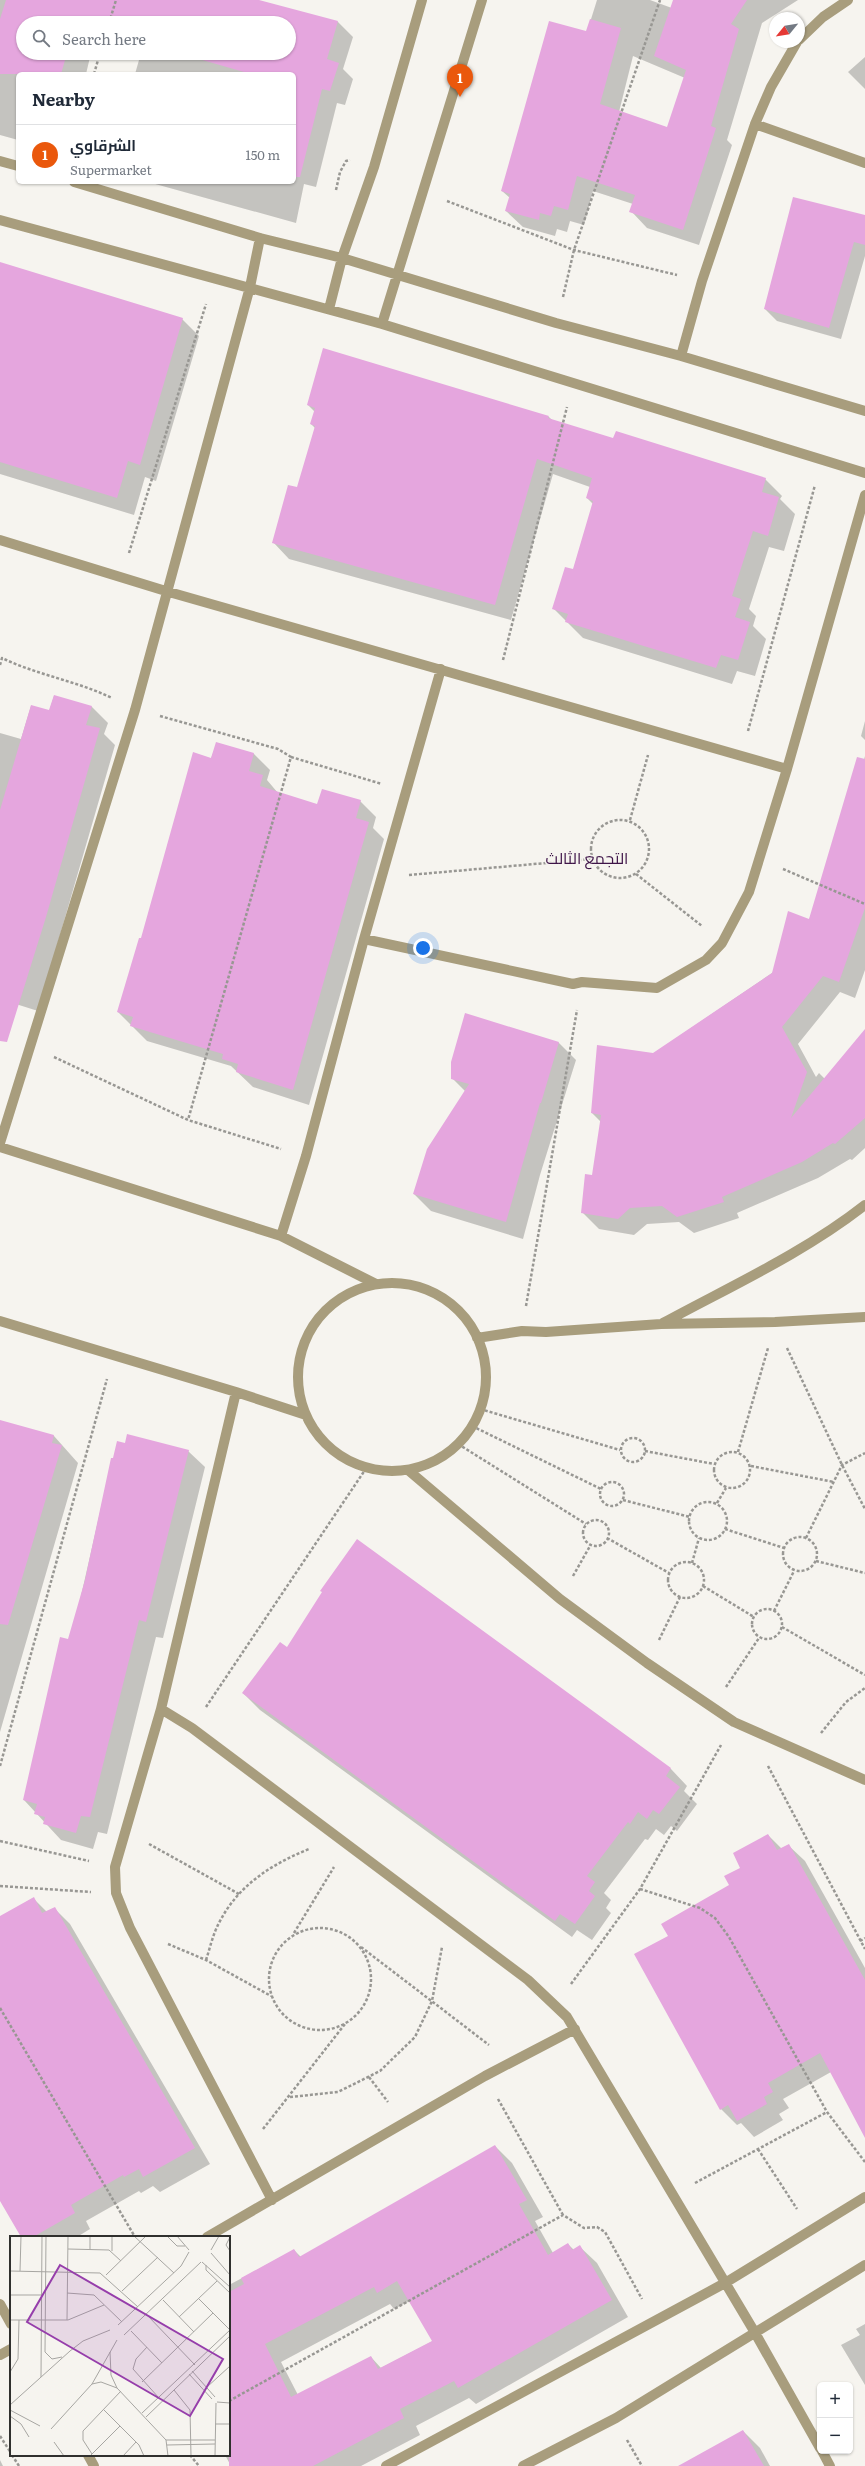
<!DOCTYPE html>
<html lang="en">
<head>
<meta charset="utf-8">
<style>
	body { margin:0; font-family:Literata,Cairo,serif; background:#f2f2f3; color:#1f2937 }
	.controls { position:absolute; right:12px; bottom:12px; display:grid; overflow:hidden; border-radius:6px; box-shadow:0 1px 3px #0004 }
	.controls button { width:36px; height:36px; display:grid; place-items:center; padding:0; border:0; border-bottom:1px solid #e0e1e3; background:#fff; color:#1f2937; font:20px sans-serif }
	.compass { position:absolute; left:769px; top:12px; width:36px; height:36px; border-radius:50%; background:#fff; box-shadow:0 1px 3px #0004; rotate:240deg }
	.you { position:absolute; left:423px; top:948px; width:14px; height:14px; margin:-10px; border:3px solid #fff; border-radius:50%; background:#1a73e8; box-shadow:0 0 0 6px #1a73e833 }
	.badge { display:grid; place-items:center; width:26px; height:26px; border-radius:50%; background:#ea580c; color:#fff; font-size:13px; font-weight:700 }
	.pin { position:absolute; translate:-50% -33px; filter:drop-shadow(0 1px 2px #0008) }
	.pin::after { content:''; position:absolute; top:21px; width:14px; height:12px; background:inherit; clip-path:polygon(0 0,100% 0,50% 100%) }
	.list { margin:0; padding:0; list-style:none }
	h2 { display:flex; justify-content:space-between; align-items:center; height:52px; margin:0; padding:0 16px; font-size:17px }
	h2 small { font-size:13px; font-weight:400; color:#747a83 }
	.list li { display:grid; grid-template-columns:26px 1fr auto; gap:12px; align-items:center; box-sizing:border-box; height:60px; padding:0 16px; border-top:1px solid #e0e1e3 }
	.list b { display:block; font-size:15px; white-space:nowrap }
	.list p { margin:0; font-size:13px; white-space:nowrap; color:#747a83 }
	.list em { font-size:13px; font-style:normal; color:#747a83 }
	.icon { flex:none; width:22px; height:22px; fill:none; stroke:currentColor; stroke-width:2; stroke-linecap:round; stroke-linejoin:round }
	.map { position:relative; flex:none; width:865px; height:2466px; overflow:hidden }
	.search { position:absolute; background:#fff; box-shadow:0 1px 3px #0004; left:16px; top:16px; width:280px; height:44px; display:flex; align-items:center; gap:10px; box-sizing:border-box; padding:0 14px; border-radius:22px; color:#747a83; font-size:15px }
	.panel { position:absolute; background:#fff; box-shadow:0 1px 3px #0004; left:16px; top:72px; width:280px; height:112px; border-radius:6px }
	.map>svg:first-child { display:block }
	.shadow { fill:#0003; fill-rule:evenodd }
	.building { fill:#e5a6de; fill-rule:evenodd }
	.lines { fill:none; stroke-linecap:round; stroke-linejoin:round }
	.path { stroke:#989793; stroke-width:2.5; stroke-dasharray:3 2; stroke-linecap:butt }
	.minor { stroke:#a89d7d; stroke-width:10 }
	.labels { text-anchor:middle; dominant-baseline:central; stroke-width:3; stroke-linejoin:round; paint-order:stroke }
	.quarter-label { font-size:16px; fill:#3e1448; stroke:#f6f4ef }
	.inset-road { fill:none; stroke:#a7a6a2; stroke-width:1 }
	.view { fill:#963eab; fill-opacity:0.15; stroke:#963eab; stroke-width:2 }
	.inset-edge { fill:none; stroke:#30302e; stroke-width:2 }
</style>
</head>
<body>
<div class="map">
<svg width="865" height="2466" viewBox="0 0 865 2466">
	<rect width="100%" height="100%" fill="#f6f4ef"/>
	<path class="shadow" d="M0,0H256L338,22L353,37L343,69L353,79L345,105L337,103L316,187L304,184L296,223L148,182H294V74H135L141,53H289V23H23V53H91L86,74H18V140L0,135Z
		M597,0H650L680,11L690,0H798L762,23L727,140L732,145L699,245L647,228L631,211L633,204L593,191L584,225L570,221L567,232L557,229L555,236L523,227L506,211L510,198L502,191L587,32ZM633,56L685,78L668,128L619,112Z
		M865,57V89L848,72Z
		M865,216V256L841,339L777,321L765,309Z
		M0,263L182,319L199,336L156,481L145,477L134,515L0,474Z
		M308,405L549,417L553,421L614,439L765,479L782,496L780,499L795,514L784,551L769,547L749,609L756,616L753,626L766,639L755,676L737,671L732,684L583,638L554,609L573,571L593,504L587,498L590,487L553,474L511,620L289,559L273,542L298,488L315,428L311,424L315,412Z
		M54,696L92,707L108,723L104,734L115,745L38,1011L0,999V733L21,739L31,706L49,712Z
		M865,721V740L861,736Z
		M217,743L254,754L270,770L267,780L278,793L318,806L360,801L376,817L373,828L384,839L309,1105L253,1087L231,1066L147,1041L118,1012L141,940Z
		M865,756V970L855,998L840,992L798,1044L816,1077L819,1073L825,1079L865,1031V1148L852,1160L850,1159L818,1178L737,1213L739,1218L694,1233L679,1222L647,1224L634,1235L599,1229L583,1213L593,1176L601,1122L592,1113L653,1054L772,973L809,920L854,798Z
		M465,1015L559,1043L576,1060L540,1175L523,1239L431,1211L414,1194L465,1091L452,1078Z
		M0,1421L54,1436L78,1463L0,1732Z
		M188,1451L205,1467L163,1638L156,1637L107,1834L98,1832L93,1849L61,1840L24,1800L76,1618L112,1459Z
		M357,1540L671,1769L687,1786L684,1791L697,1804L677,1831L671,1826L664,1835L656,1829L648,1840L645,1839L604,1893L611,1900L606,1908L611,1913L592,1940L577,1930L572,1937L260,1710L243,1693L287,1649Z
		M768,1835L782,1849L788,1845L805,1861L865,1968V2126L831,2072L783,2099L789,2108L779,2114L783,2120L754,2137L741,2123L737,2125L721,2109L669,1936L730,1886Z
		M33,1898L47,1912L54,1908L70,1924L210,2164L160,2192L153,2186L141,2193L139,2191L86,2221L90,2229L77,2237H22L0,2198V1918Z
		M495,2146L512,2163L543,2217L535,2221L553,2253L568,2244L574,2250L580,2247L597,2263L628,2317L476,2404L469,2398L416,2426L420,2435L361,2466H231L225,2455H229V2285L294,2250L301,2257ZM410,2301L433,2341L381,2368L371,2357L298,2395L281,2362L390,2304L394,2309Z
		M865,2324V2385L841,2345L860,2335L856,2329Z
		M743,2431L760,2448L770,2466H692Z
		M0,2460L3,2466H0Z"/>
	<path class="building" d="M6,0H259L338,21L327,59L339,63L330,91L322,89L300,177H294V74H251L178,53H289V23H23V53H67L61,74H0V19Z
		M673,0H747L731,24L739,29L711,126L716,128L683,230L629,212L635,195L577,176L568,210L554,206L551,216L540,213L539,220L505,211L510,194L501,191L549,21L586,31L590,19L621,28L600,104L667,127L686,70L654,56Z
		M793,197L865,215V245L854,242L829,328L764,309Z
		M0,262L183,318L140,465L128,461L117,498L0,462Z
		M323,348L549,416L548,418L613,438L616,431L766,478L762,492L779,497L768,536L753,531L732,596L741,599L735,617L750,622L738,660L721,655L716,668L565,622L568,614L552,609L565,567L573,569L593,501L586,498L592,478L537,459L495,605L272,543L288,485L297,487L315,426L310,424L315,408L307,405Z
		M54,695L92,706L86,725L100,728L46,917L7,1042L0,1041V810L31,705L49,710Z
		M216,742L254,753L249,771L263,775L260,786L317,804L322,789L361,800L356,818L369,822L293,1090L236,1072L238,1064L222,1059L223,1054L130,1026L133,1017L117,1012L139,938H141L193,752L211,758Z
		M857,757L865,759V908L839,982L823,976L782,1027L807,1072L791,1118L865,1029V1118L835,1144L833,1143L802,1162L722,1197L724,1202L677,1217L662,1206L630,1208L618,1219L581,1213L585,1174L592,1175L601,1115L591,1113L597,1045L653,1053L772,973L788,911L809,919Z
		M465,1013L559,1042L541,1103H540L506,1222L413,1194L427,1149L469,1084L451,1079V1062Z
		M0,1420L54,1435L52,1443L62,1445L8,1625L0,1624Z
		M127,1434L189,1450L146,1622L139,1620L90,1817L81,1816L76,1833L43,1824L45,1817L34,1814L37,1804L23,1800L60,1637L68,1639L85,1580L111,1458H113L117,1441L125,1443Z
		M357,1539L671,1768L666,1776L680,1787L659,1814L653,1810L647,1819L638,1812L630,1824L628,1822L587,1876L595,1882L589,1891L595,1896L575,1924L560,1914L555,1921L242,1693L280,1642L287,1647L322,1592L320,1591Z
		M768,1834L777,1850L789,1844L865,1980V2138L820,2053L768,2083L773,2092L764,2097L767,2104L737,2121L728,2105L720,2110L634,1954L668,1936L661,1924L729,1885L724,1876L740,1868L733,1853Z
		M34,1897L42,1913L55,1907L195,2148L143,2177L139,2169L124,2177L123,2175L71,2205L75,2213L33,2237H21L0,2201V1916Z
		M495,2145L527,2200L519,2204L548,2255L568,2243L572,2250L580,2245L612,2300L458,2388L454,2381L400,2409L404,2418L313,2466H229V2292L244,2284L241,2278L294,2249L299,2257ZM397,2281L432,2341L378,2369L371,2356L291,2397L265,2344L374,2287L377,2293Z
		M743,2430L764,2466H678Z"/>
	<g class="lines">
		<path class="path" d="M109,23L116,0
			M94,74L100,53
			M336,190L340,172L346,161L350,160
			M447,201L574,250L677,275
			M563,297L574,250L660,0
			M129,553L206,304
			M503,660L567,407
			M0,665L2,658C37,675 77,681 112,698
			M160,716L278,749L291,757L188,1120
			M748,731L815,485
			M291,757L382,784
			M591 849a29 29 0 1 1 58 0a29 29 0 1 1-58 0Z
			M630,820L648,755
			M783,869L865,904
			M636,874L702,926
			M409,875L592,859
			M54,1057L188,1120L281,1149
			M526,1306L577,1010
			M787,1348L842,1465L865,1509
			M480,1409L620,1450
			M472,1426L601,1489
			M621 1450a12 12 0 1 1 24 0a12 12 0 1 1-24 0Z
			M458,1444L586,1524
			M645,1451L714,1464
			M714 1470a18 18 0 1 1 36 0a18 18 0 1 1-36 0Z
			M738,1452L768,1348
			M751,1466L834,1482
			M600 1494a12 12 0 1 1 24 0a12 12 0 1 1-24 0Z
			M623,1500L690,1517
			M689 1521a19 19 0 1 1 38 0a19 19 0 1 1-38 0Z
			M717,1503L726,1488
			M583 1533a13 13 0 1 1 26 0a13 13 0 1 1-26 0Z
			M725,1529L784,1548
			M783 1554a17 17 0 1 1 34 0a17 17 0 1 1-34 0Z
			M607,1538L669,1573
			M806,1538L842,1465L865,1453
			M816,1561L865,1573
			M668 1580a18 18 0 1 1 36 0a18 18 0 1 1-36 0Z
			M692,1563L699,1538
			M573,1576L590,1546
			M703,1586L754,1617
			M752 1624a15 15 0 1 1 30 0a15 15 0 1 1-30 0Z
			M774,1611L794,1571
			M782,1627L865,1675
			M659,1640L680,1597
			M726,1687L759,1638
			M206,1707L367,1467
			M821,1733L846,1702L865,1688
			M0,1766L107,1379
			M768,1766L865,1949
			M0,1841L89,1861
			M149,1844L239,1894
			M0,1886L91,1892
			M640,1889L700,1908L715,1918L729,1937L827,2112L865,2162
			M269 1979a51 51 0 1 1 102 0a51 51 0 1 1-102 0Z
			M294,1933L334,1867
			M860,1941L865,1938
			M168,1944L206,1960L271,1996
			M361,1947L489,2045
			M206,1960C210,1948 213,1934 219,1923C238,1885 272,1864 309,1849
			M571,1984L640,1889L721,1745
			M0,2008L135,2237
			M369,2077L388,2102
			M290,2097L338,2092L380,2071L415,2037L432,2001L442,1947
			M498,2099L563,2215
			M263,2129L345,2024
			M758,2149L797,2209
			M695,2183L827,2112
			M229,2401L563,2215L584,2228L597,2227L605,2232L642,2299
			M0,2436L11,2453
			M627,2440L642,2466
			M12,2455L19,2466
			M190,2455L199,2466"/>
		<path class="minor" d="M799,40L823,17L848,0
			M755,124L865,163
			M0,161L18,166
			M74,182L260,238L342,258L556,323L681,356L865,411
			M0,220L382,324L865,473
			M329,309L342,258L374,167L422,0
			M382,324L482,0
			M681,356L702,281L755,124L771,87L797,42
			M0,540L169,592L787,769
			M364,939L573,984L582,982L657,988L706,960L722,943L749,892L787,769L865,495
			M0,1143L135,710L250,287L260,238
			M0,1147L281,1236L376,1284
			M281,1236L306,1156L364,939L441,669
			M298 1377a94 94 0 1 1 188 0a94 94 0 1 1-188 0Z
			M0,1321L236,1392L306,1415
			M663,1323C731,1286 804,1253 865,1205
			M477,1338L522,1331L546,1332L661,1324L775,1322L865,1317
			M236,1392L161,1709L115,1867L116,1893L130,1928L272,2200
			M408,1470L560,1599L647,1663L734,1722L865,1780
			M161,1709L192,1728L528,1980L567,2017L754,2331L820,2448
			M207,2237L485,2076L575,2029
			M0,2304L11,2324
			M0,2355L11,2349
			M822,2451L830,2466
			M88,2455L94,2466
			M386,2466L725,2283L865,2197
			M523,2466L616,2418L865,2265"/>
	</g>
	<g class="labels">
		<g class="quarter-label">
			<text x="587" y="857">التجمع الثالث</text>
		</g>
	</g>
	<g transform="translate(10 2236)">
		<rect width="220" height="220" fill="#f6f4ef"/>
		<path class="inset-road" d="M36,0L35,116L42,123L52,121M124,0L164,37M157,0L167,10H175M167,0L179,14M220,1L216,9L220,15M58,13L99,14L111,25M80,13V0M201,14L209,0M102,15V0M201,17L220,39M192,26L220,51M196,29V34L220,57M0,35L90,37L128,71M10,35L11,0M96,39L136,0M112,55L148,21M57,57L84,59L112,86M0,59H31M189,63L220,94M153,64L184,96M137,79L185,129M169,81L207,45M0,84H58L94,69M57,84L58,0M108,89L171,30L179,16M121,95L152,127M114,99L191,26M137,111L126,123L123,133L149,162M100,116L101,139L107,152L156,204L158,220M182,135L205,161M0,136L8,123L9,84M179,138L202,163M31,141L32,0M132,146L203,77M82,148L91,146L107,152M197,151L220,130M164,154L180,174L181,220M207,166L220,167M0,169L60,115L73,105L100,94M0,174L30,190M94,174L129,209L134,220M132,177L220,94M0,180L11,188L19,201M136,181L220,100M205,188H220M41,193L82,148L107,104M156,204H205M44,206L54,220M157,209L205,208M82,218L73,204V195L111,155M80,220L110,190M113,220L126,206M205,220L206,167"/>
		<path class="view" d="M50,29L213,123L180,180L17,86Z"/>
		<rect width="220" height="220" class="inset-edge"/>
	</g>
</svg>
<div class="controls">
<button>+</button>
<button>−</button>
</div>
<svg class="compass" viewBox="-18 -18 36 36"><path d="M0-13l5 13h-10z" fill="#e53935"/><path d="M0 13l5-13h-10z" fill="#747a83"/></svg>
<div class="you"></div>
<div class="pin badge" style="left:460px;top:97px">1</div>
<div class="search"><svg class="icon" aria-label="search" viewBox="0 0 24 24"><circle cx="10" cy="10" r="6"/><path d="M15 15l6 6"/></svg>Search here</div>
<section class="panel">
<h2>Nearby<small></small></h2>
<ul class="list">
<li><span class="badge">1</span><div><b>الشرقاوي</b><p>Supermarket</p></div><em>150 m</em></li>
</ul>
</section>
</div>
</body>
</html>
